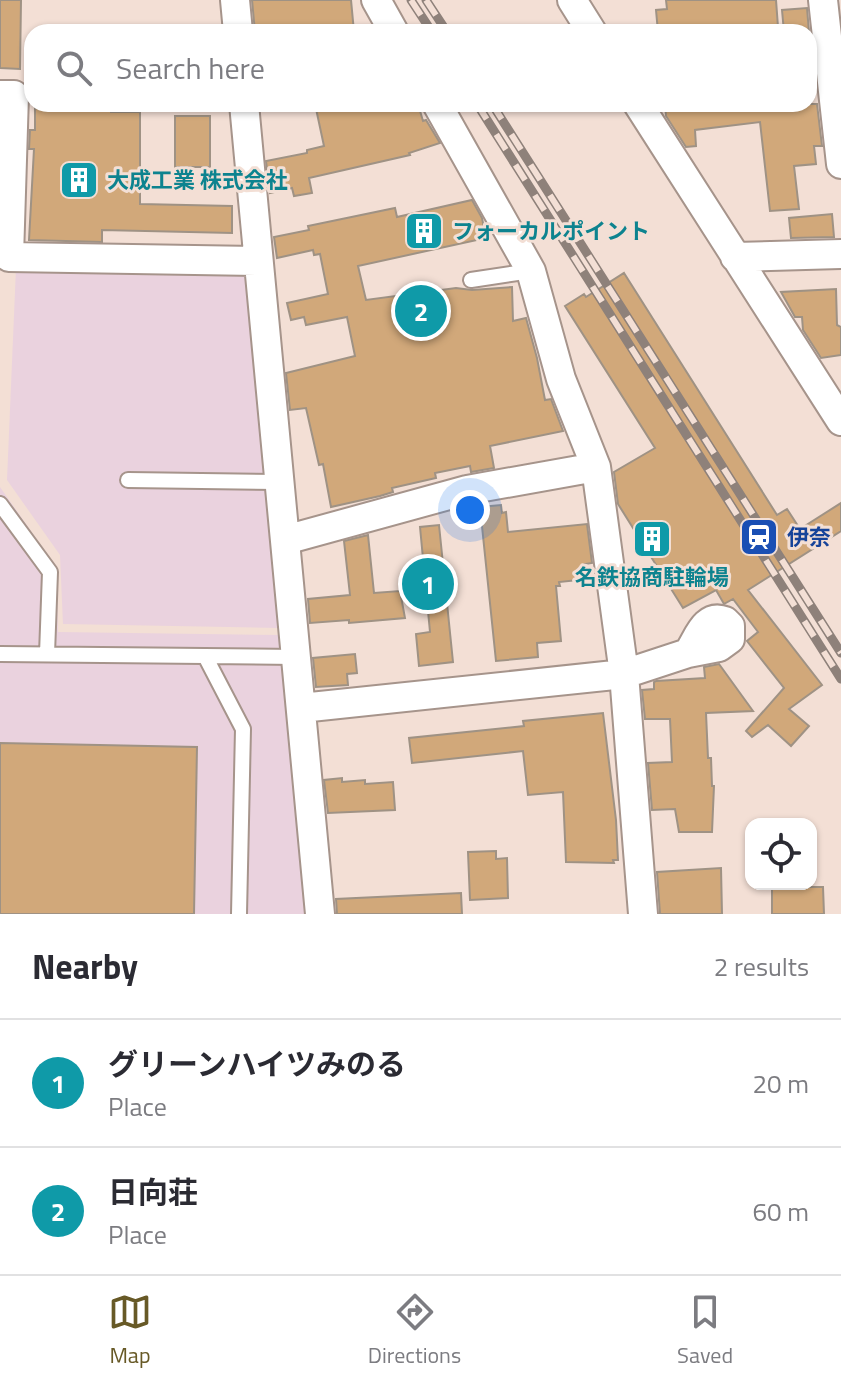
<!DOCTYPE html>
<html lang="en">
<head>
<meta charset="utf-8">
<style>
	body { margin:0; font-family:"Titillium Web","Noto Sans JP",sans-serif; background:#f2f2f3; color:#2b2b33 }
	.controls { position:absolute; right:24px; bottom:24px; display:grid; overflow:hidden; border-radius:16px; box-shadow:0 2px 6px #0004 }
	.controls button { width:72px; height:72px; display:grid; place-items:center; padding:0; border:0; border-bottom:2px solid #e1e1e2; background:#fff; color:#2b2b33; font:40px sans-serif }
	.you { position:absolute; left:470px; top:510px; width:28px; height:28px; margin:-20px; border:6px solid #fff; border-radius:50%; background:#1a73e8; box-shadow:0 0 0 12px #1a73e833 }
	.badge { display:grid; place-items:center; width:52px; height:52px; border-radius:50%; background:#675926; color:#fff; font-size:26px; font-weight:700 }
	.pin { position:absolute; translate:-50% -50%; border:4px solid #fff; box-shadow:0 2px 8px #0006 }
	.list { margin:0; padding:0; list-style:none }
	h2 { display:flex; justify-content:space-between; align-items:center; height:104px; margin:0; padding:0 32px; font-size:34px }
	h2 small { font-size:26px; font-weight:400; color:#7c7c81 }
	.list li { display:grid; grid-template-columns:52px 1fr auto; gap:24px; align-items:center; box-sizing:border-box; height:128px; padding:0 32px; border-top:2px solid #e1e1e2 }
	.list b { display:block; font-size:30px; white-space:nowrap }
	.list p { margin:0; font-size:26px; white-space:nowrap; color:#7c7c81 }
	.list em { font-size:26px; font-style:normal; color:#7c7c81 }
	.icon { flex:none; width:44px; height:44px; fill:none; stroke:currentColor; stroke-width:2; stroke-linecap:round; stroke-linejoin:round }
	.map { position:relative; flex:none; width:841px; height:914px; overflow:hidden }
	.search { position:absolute; background:#fff; box-shadow:0 2px 6px #0004; left:24px; right:24px; top:24px; height:88px; display:flex; align-items:center; gap:20px; box-sizing:border-box; padding:0 28px; border-radius:24px; color:#7c7c81; font-size:30px }
	.sheet { height:360px; background:#fff }
	nav { display:flex; justify-content:space-around; align-items:center; box-sizing:border-box; height:112px; border-top:2px solid #e1e1e2; background:#fff; font-size:22px; color:#7c7c81 }
	nav a { display:grid; justify-items:center; gap:4px }
	nav .on { color:#675926 }
	.map>svg:first-child { display:block }
	.industrial { fill:#ead2de }
	.building { fill:#d1a87a; stroke:#9f9284; stroke-width:2 }
	.lines { fill:none; stroke-linecap:round; stroke-linejoin:round }
	.lane-casing { stroke:#a6948b; stroke-width:18 }
	.street-casing { stroke:#a6948b; stroke-width:32 }
	.lane { stroke:#fff; stroke-width:14 }
	.street { stroke:#fff; stroke-width:28 }
	.rail-casing { stroke:#8e817a; stroke-width:9 }
	.rail { stroke:#f3dfd5; stroke-width:6; stroke-dasharray:18; stroke-linecap:butt }
	.labels { text-anchor:middle; dominant-baseline:central; stroke-width:6; stroke-linejoin:round; paint-order:stroke }
	.culture-label { font-size:22px; font-weight:bold; fill:#0d838f; stroke:#f3dfd5; text-anchor:start }
	.transit-label { font-size:22px; font-weight:bold; fill:#164399; stroke:#f3dfd5; text-anchor:start }
</style>
</head>
<body>
<div class="map">
<svg width="841" height="914" viewBox="0 0 841 914">
	<rect width="100%" height="100%" fill="#f3dfd5"/>
	<path class="industrial" d="M16,268L247,276L279,628L63,624L60,555L7,480Z
		M0,487L56,567L58,632L282,635L309,914H0Z"/>
	<path class="building" d="M0,0H21L20,69L0,68Z
		M252,0H351L354,32H255Z
		M666,0H776L778,27L748,29L749,32H723V27L686,30L687,32H658L656,10L667,9Z
		M807,8L809,32H784L782,10Z
		M315,104H418L423,121L426,120L440,143L409,153L410,155L309,178L312,193L294,196L292,188L270,193L266,161L307,153V150L324,146Z
		M665,104H817L822,146H814L816,164L794,166L799,209L770,211L760,122L695,130L696,146L686,147L666,116Z
		M35,108L111,109V112H140V204L232,206V233L102,230V242L29,240L34,149H29L30,130H35Z
		M175,116H210V167H175Z
		M472,200L482,218L486,238L358,266L366,300L456,288L472,290L512,287L513,321L526,318L537,358L545,400L551,399L563,431L490,446L494,468L471,472L470,466L435,473L436,478L392,488L393,492L380,496L331,507L323,464L319,465L306,408L290,410L286,373L355,356L347,317L306,325L304,317L291,320L287,303L328,294L320,254L314,255L313,250L277,258L274,237L309,230L308,226L395,208L397,217Z
		M832,214L834,237L791,238L789,218Z
		M624,273L777,515L787,509L800,529L841,503V531L748,590L822,685L789,709L809,726L791,746L768,725L752,737L746,731L784,688L747,641L758,632L733,599L724,604L716,590L683,608L618,504L614,472L655,448L565,306L584,294L586,297Z
		M836,289L837,325L841,327V355L821,358L803,330L802,317H795L781,292Z
		M501,505L502,513L506,512L508,532L587,524L592,563L585,564L587,579L559,582L560,586H556L561,641L537,643L538,657L496,661L480,507Z
		M439,525L453,662L419,666L416,634L430,632L420,527Z
		M368,535L374,593L400,591L405,618L349,623V620L310,623L308,599L350,595L344,541Z
		M355,654L357,673L347,674L348,685L316,687L313,658Z
		M719,664L753,711L706,713L708,758H711L712,786H714L712,832H679L675,809L652,810L648,763L672,762L670,719H645L642,690L654,689V682L656,681L705,678L704,667Z
		M603,713L616,820L618,860H613L614,863L566,862L563,792L528,795L523,751L412,763L409,738L524,726L523,721Z
		M0,743L197,747L194,914H0Z
		M342,778V782L365,780V784L393,782L395,810L328,813L324,780Z
		M496,851V859L507,858L508,898L470,900L468,852Z
		M721,868L722,914H660L657,872Z
		M772,887H823L824,914H772Z
		M461,893L462,914H337L336,899Z"/>
	<g class="lines">
		<g class="lane-casing">
			<path id="lane" d="M471,280L531,271
				M128,480L279,482
				M0,504L50,572L47,654
				M0,654L296,657
				M205,656L243,729L239,914"/>
		</g>
		<g class="street-casing">
			<path id="street" d="M235,0L238,32
				M376,0L394,32
				M572,0L592,32
				M823,0L841,164
				M0,95H14L9,257L258,261
				M244,104L320,914
				M437,104L531,271L561,379L596,467L624,674L643,914
				M638,104L841,421
				M735,257L841,254
				M285,540L467,490L596,467
				M301,708L624,674L688,653C698,639 704,613 725,621L730,626V639L719,647L688,653"/>
		</g>
		<use href="#lane" class="lane"/>
		<use href="#street" class="street"/>
		<g class="rail-casing">
			<path id="rail" d="M411,0L432,32
				M426,0L447,32
				M477,104L841,679
				M492,104L841,653"/>
		</g>
		<use href="#rail" class="rail"/>
	</g>
	<defs>
		<g id="building-square" transform="scale(2)"><rect x="-9" y="-9" width="18" height="18" rx="4" fill="#0f9aa8" stroke="#f3dfd5"/><path d="M-4-6H4V6H1V3H-1V6H-4ZM-2.5-4.3h1.7v1.8h-1.7ZM.8-4.3h1.7v1.8H.8ZM-2.5-1h1.7V.8h-1.7ZM.8-1h1.7V.8H.8Z" fill="#fff"/></g>
		<g id="station-square" transform="scale(2)"><rect x="-9" y="-9" width="18" height="18" rx="4" fill="#1a4fb4" stroke="#f3dfd5"/><path d="M-3-6H3Q5-6 5-4V2Q5 4 3 4L4.5 6H3L1.5 4h-3L-3 6H-4.5L-3 4Q-5 4-5 2V-4Q-5-6-3-6ZM-3.5-4v3h7v-3ZM-3.5 1v1.5H-2V1ZM2 1v1.5H3.5V1Z" fill="#fff"/></g>
	</defs>
	<g fill-rule="evenodd">
		<use href="#building-square" x="79" y="180"/>
		<use href="#building-square" x="424" y="231"/>
		<use href="#station-square" x="759" y="537"/>
		<use href="#building-square" x="652" y="539"/>
	</g>
	<g class="labels">
		<g class="culture-label">
			<text x="107" y="180">大成工業 株式会社</text>
			<text x="452" y="231">フォーカルポイント</text>
			<text x="652" y="577" text-anchor="middle">名鉄協商駐輪場</text>
		</g>
		<g class="transit-label">
			<text x="787" y="537">伊奈</text>
		</g>
	</g>
</svg>
<div class="controls">
<button><svg class="icon" aria-label="locate" viewBox="0 0 24 24"><circle cx="12" cy="12" r="6"/><path d="M12 2v4M12 18v4M2 12h4M18 12h4"/></svg></button>
</div>
<div class="you"></div>
<div class="pin badge" style="left:428px;top:584px;background:#0f9aa8">1</div>
<div class="pin badge" style="left:421px;top:311px;background:#0f9aa8">2</div>
<div class="search"><svg class="icon" aria-label="search" viewBox="0 0 24 24"><circle cx="10" cy="10" r="6"/><path d="M15 15l6 6"/></svg>Search here</div>
</div>
<section class="sheet">
<h2>Nearby<small>2 results</small></h2>
<ul class="list">
<li><span class="badge" style="background:#0f9aa8">1</span><div><b>グリーンハイツみのる</b><p>Place</p></div><em>20 m</em></li>
<li><span class="badge" style="background:#0f9aa8">2</span><div><b>日向荘</b><p>Place</p></div><em>60 m</em></li>
</ul>
</section>
<nav>
<a class="on"><svg class="icon" aria-label="map" viewBox="0 0 24 24"><path d="M3 6l6-2 6 2 6-2v14l-6 2-6-2-6 2zM9 4v14M15 6v14"/></svg>Map</a>
<a><svg class="icon" aria-label="directions" viewBox="0 0 24 24"><path d="M12 3l9 9-9 9-9-9zM9 14v-3h6M13 9l2 2-2 2"/></svg>Directions</a>
<a><svg class="icon" aria-label="saved" viewBox="0 0 24 24"><path d="M7 4h10v16l-5-4-5 4z"/></svg>Saved</a>
</nav>
</body>
</html>
